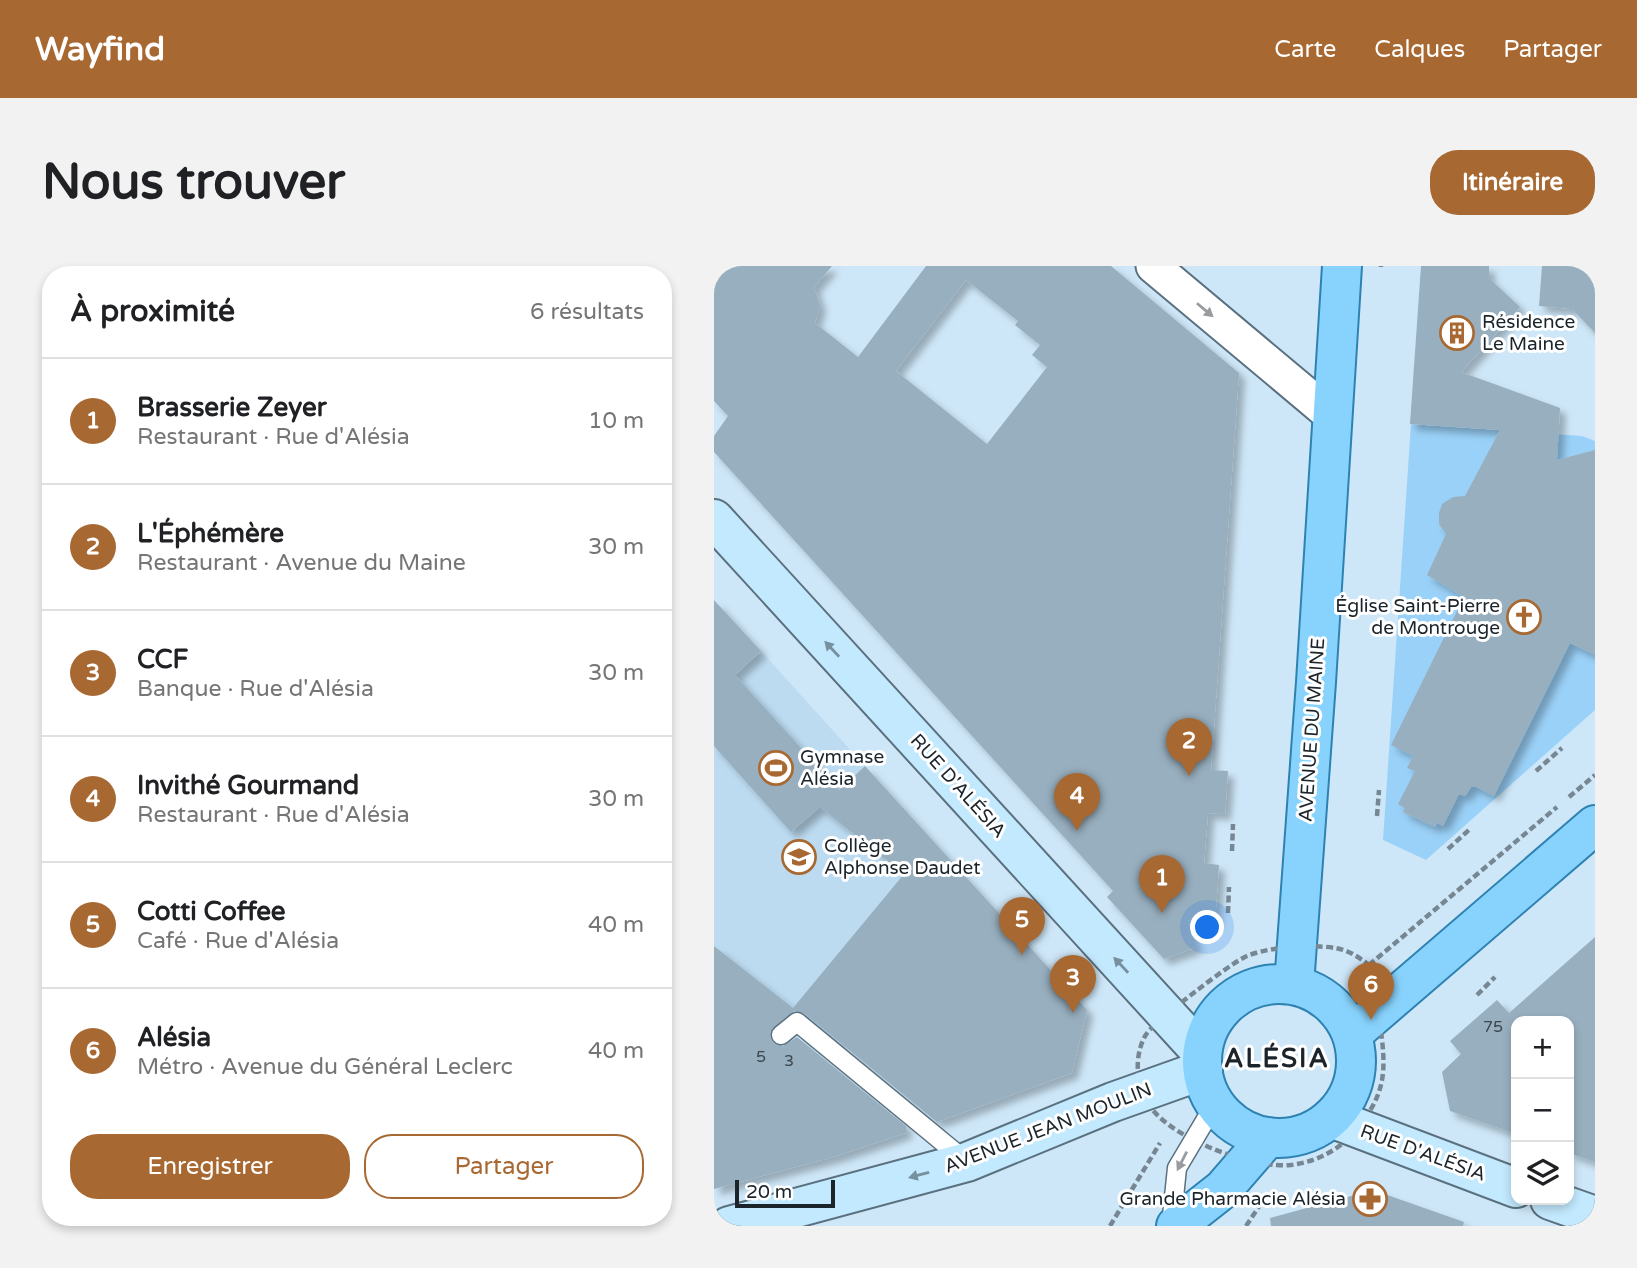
<!DOCTYPE html>
<html lang="fr">
<head>
<meta charset="utf-8">
<style>
	body { margin:0; font-family:"Varela Round",sans-serif; background:#f2f2f2; color:#202124 }
	.controls { position:absolute; right:21px; bottom:21px; display:grid; overflow:hidden; border-radius:14px; box-shadow:0 4px 10px #0003 }
	.controls button { width:63px; height:63px; display:grid; place-items:center; padding:0; border:0; border-bottom:2px solid #e0e0e0; background:#fff; color:#202124; font:35px sans-serif }
	.scale { position:absolute; left:21px; bottom:18px; width:100px; box-sizing:border-box; padding-left:7px; border:4px solid #1b242a; border-top:0; font-size:19px; line-height:24px; white-space:nowrap; color:#1b242a; -webkit-text-stroke:5px #fff; paint-order:stroke }
	.you { position:absolute; left:494px; top:662px; width:24px; height:24px; margin:-18px; border:5px solid #fff; border-radius:50%; background:#1a73e8; box-shadow:0 0 0 10px #1a73e833 }
	.badge { display:grid; place-items:center; width:46px; height:46px; border-radius:50%; background:#a86831; color:#fff; font-size:23px; font-weight:700 }
	.pin { position:absolute; translate:-50% -58px; filter:drop-shadow(0 2px 4px #0008) }
	.pin::after { content:''; position:absolute; top:37px; width:24px; height:21px; background:inherit; clip-path:polygon(0 0,100% 0,50% 100%) }
	.list { margin:0; padding:0; list-style:none }
	h2 { display:flex; justify-content:space-between; align-items:center; height:91px; margin:0; padding:0 28px; font-size:30px }
	h2 small { font-size:23px; font-weight:400; color:#757577 }
	.list li { display:grid; grid-template-columns:46px 1fr auto; gap:21px; align-items:center; box-sizing:border-box; height:126px; padding:0 28px; border-top:2px solid #e0e0e0 }
	.list b { display:block; font-size:26px; white-space:nowrap }
	.list p { margin:0; font-size:23px; white-space:nowrap; color:#757577 }
	.list em { font-size:23px; font-style:normal; color:#757577 }
	.actions { display:flex; gap:14px; padding:21px 28px }
	.actions a { flex:1; padding:16px 0; border:2px solid #a86831; border-radius:28px; text-align:center; font-size:24px; color:#a86831 }
	.actions .main { background:#a86831; color:#fff }
	.icon { flex:none; width:38px; height:38px; fill:none; stroke:currentColor; stroke-width:2; stroke-linecap:round; stroke-linejoin:round }
	.map { position:relative; flex:none; width:881px; height:960px; overflow:hidden; border-radius:28px }
	header { display:flex; align-items:center; gap:42px; box-sizing:border-box; height:98px; padding:0 35px; background:#a86831; color:#fff }
	header strong { font-size:33px }
	nav { display:flex; gap:38px; margin-inline-start:auto; font-size:24px }
	.intro { display:flex; align-items:center; justify-content:space-between; box-sizing:border-box; height:168px; padding:0 42px }
	h1 { margin:0; font-size:49px }
	.button { padding:18px 32px; border-radius:28px; background:#a86831; color:#fff; font-size:24px; font-weight:700 }
	main { display:flex; gap:42px; padding:0 42px }
	aside { flex:1; background:#fff; border-radius:28px; box-shadow:0 4px 10px #0003 }
	.map>svg:first-child { display:block }
	.built { fill:#bcdbf1 }
	.green { fill:#9ad1f8 }
	.building { fill:#98afbf; fill-rule:evenodd; filter:url(#shadow) }
	.lines { fill:none; stroke-linecap:round; stroke-linejoin:round }
	.lane-casing { stroke:#5a707f; stroke-width:21 }
	.street-casing { stroke:#5a707f; stroke-width:37 }
	.secondary-casing { stroke:#5a707f; stroke-width:42 }
	.primary-casing { stroke:#2e82b2; stroke-width:42 }
	.path { stroke:#768793; stroke-width:4.5; stroke-dasharray:7 3.5; stroke-linecap:butt }
	.lane { stroke:#fff; stroke-width:18 }
	.street { stroke:#fff; stroke-width:33 }
	.secondary { stroke:#c3e9fe; stroke-width:38 }
	.primary { stroke:#88d3fd; stroke-width:38 }
	.oneway { fill:#989c9f }
	.oneway2 { fill:#77909f }
	.labels { text-anchor:middle; dominant-baseline:central; stroke-width:6; stroke-linejoin:round; paint-order:stroke }
	.number-label { font-size:16px; fill:#3a474f }
	.poi-label { font-size:19px; fill:#1b242a; stroke:#fff; text-anchor:start }
	.street-label { font-size:19px; fill:#1b242a; stroke:#fff }
	.district-label { font-size:26px; font-weight:bold; letter-spacing:2px; fill:#1b242a; stroke:#fff }
</style>
</head>
<body>
<header>
<strong>Wayfind</strong>
<nav><a>Carte</a><a>Calques</a><a>Partager</a></nav>
</header>
<div class="intro"><h1>Nous trouver</h1><a class="button">Itinéraire</a></div>
<main>
<aside>
<h2>À proximité<small>6 résultats</small></h2>
<ul class="list">
<li><span class="badge">1</span><div><b>Brasserie Zeyer</b><p>Restaurant · Rue d'Alésia</p></div><em>10 m</em></li>
<li><span class="badge">2</span><div><b>L'Éphémère</b><p>Restaurant · Avenue du Maine</p></div><em>30 m</em></li>
<li><span class="badge">3</span><div><b>CCF</b><p>Banque · Rue d'Alésia</p></div><em>30 m</em></li>
<li><span class="badge">4</span><div><b>Invithé Gourmand</b><p>Restaurant · Rue d'Alésia</p></div><em>30 m</em></li>
<li><span class="badge">5</span><div><b>Cotti Coffee</b><p>Café · Rue d'Alésia</p></div><em>40 m</em></li>
<li><span class="badge">6</span><div><b>Alésia</b><p>Métro · Avenue du Général Leclerc</p></div><em>40 m</em></li>
</ul>
<div class="actions"><a class="main">Enregistrer</a><a>Partager</a></div>
</aside>
<div class="map">
<svg width="881" height="960" viewBox="0 0 881 960">
	<defs>
		<filter id="shadow"><feDropShadow dx="6" dy="6" stdDeviation="3.5" flood-color="#0004"/></filter>
	</defs>
	<rect width="100%" height="100%" fill="#cee7f8"/>
	<path class="built" d="M47,385L151,500L107,540L221,577L208,689L130,783L0,680V429Z"/>
	<path class="green" d="M697,158L868,170L881,175V444L712,594L669,574Z"/>
	<path class="building" d="M0,0H118L100,21L106,40L101,57L144,91L212,0H397L525,107L497,504L514,505L511,548L494,547L490,597L505,599L501,656L474,654L483,681L450,693L393,631L399,625L0,186V170L14,150L0,135ZM252,14L304,55L301,59L326,79L318,89L333,101L273,178L182,105Z
		M707,0H775V12L806,41L747,106L846,142L843,194L881,184V389L856,377L780,530L760,520L757,521L751,530L745,528L729,560L723,557L721,561L689,546L691,542L684,538L701,505L693,502L699,490L677,479L750,331L713,309L732,268L725,258V247L728,238L739,231L751,230L786,164L696,158Z
		M828,0H881V67L858,43L825,40Z
		M0,334L47,385L21,409L125,524L151,500L373,744L358,807L223,856L90,747L80,745L57,764L56,771L59,777L69,780L83,771L192,860V867L123,890L0,923V680L79,742L190,608L106,541L77,566L0,480Z
		M881,671V896L855,887V755H802V868L736,845L728,806L747,788L736,775L783,734L795,747Z
		M659,924L750,956L749,960H557L556,952Z"/>
	<g class="lines">
		<g class="lane-casing">
			<path id="lane" d="M67,769L83,756L253,896
				M457,960L463,902L501,838"/>
		</g>
		<g class="street-casing">
			<path id="street" d="M439,0L618,150"/>
		</g>
		<g class="secondary-casing">
			<path id="secondary" d="M0,253L488,787
				M617,852L802,922
				M836,934L881,950
				M15,960L253,896L399,836L489,804"/>
		</g>
		<g class="primary-casing">
			<path id="primary" d="M488 795a77 77 0 1 1 154 0a77 77 0 1 1-154 0Z
				M580,719L602,416L628,0
				M638,768L881,559
				M462,960L509,923L554,871"/>
		</g>
		<path class="path" d="M667,1V0
			M822,505L848,482
			M855,531L881,509
			M663,550L665,524
			M734,583L756,563
			M518,585L519,558
			M514,647L515,621
			M591,680C620,681 631,680 655,699C660,732 674,782 668,814C665,831 657,844 648,857C630,881 607,895 577,899C539,903 462,874 438,843C423,823 419,795 430,772C435,761 458,745 468,736C482,725 519,696 533,690C550,683 573,681 591,680Z
			M655,699L843,541
			M763,729L781,711
			M396,960L446,877
			M532,960L546,939"/>
		<use href="#lane" class="lane"/>
		<use href="#street" class="street"/>
		<use href="#secondary" class="secondary"/>
		<use href="#primary" class="primary"/>
	</g>
	<defs><path id="oneway-solid" d="M-6-.8H1V-3.2L6.5 0L1 3.2V.8H-6Z" transform="scale(1.75)"/></defs>
	<g class="oneway">
		<use href="#oneway-solid" transform="translate(491 44) rotate(40)"/>
		<use href="#oneway-solid" transform="translate(468 895) rotate(117)"/>
	</g>
	<g class="oneway2">
		<use href="#oneway-solid" transform="translate(118 383) rotate(-133)"/>
		<use href="#oneway-solid" transform="translate(407 699) rotate(-133)"/>
		<use href="#oneway-solid" transform="translate(205 909) rotate(165)"/>
	</g>
	<defs>
		<g id="building-ring" transform="scale(1.75)"><circle r="9.5" fill="#fff" stroke="#a86831" stroke-width="1.5"/><path d="M-4-6H4V6H1V3H-1V6H-4ZM-2.5-4.3h1.7v1.8h-1.7ZM.8-4.3h1.7v1.8H.8ZM-2.5-1h1.7V.8h-1.7ZM.8-1h1.7V.8H.8Z" fill="#a86831"/></g>
		<g id="church-ring" transform="scale(1.75)"><circle r="9.5" fill="#fff" stroke="#a86831" stroke-width="1.5"/><path d="M-1.2-6h2.4v3.5h3.3v2.4h-3.3V6h-2.4V-.1h-3.3v-2.4h3.3Z" fill="#a86831"/></g>
		<g id="stadium-ring" transform="scale(1.75)"><circle r="9.5" fill="#fff" stroke="#a86831" stroke-width="1.5"/><path d="M0-5a6.5 5 0 1 0 0 10a6.5 5 0 1 0 0-10ZM-3.5-1.8h7v3.6h-7Z" fill="#a86831"/></g>
		<g id="school-ring" transform="scale(1.75)"><circle r="9.5" fill="#fff" stroke="#a86831" stroke-width="1.5"/><path d="M0-5L7-2L0 1L-7-2ZM-4 1L0 2.5L4 1V4Q0 6-4 4Z" fill="#a86831"/></g>
		<g id="pharmacy-ring" transform="scale(1.75)"><circle r="9.5" fill="#fff" stroke="#a86831" stroke-width="1.5"/><path d="M-2-6h4v4h4v4h-4v4h-4v-4h-4v-4h4Z" fill="#a86831"/></g>
	</defs>
	<g fill-rule="evenodd">
		<use href="#building-ring" x="743" y="67"/>
		<use href="#church-ring" x="810" y="351"/>
		<use href="#stadium-ring" x="62" y="502"/>
		<use href="#school-ring" x="85" y="591"/>
		<use href="#pharmacy-ring" x="656" y="933"/>
	</g>
	<g class="labels">
		<g class="number-label">
			<text x="779" y="761">75</text>
			<text x="47" y="791">5</text>
			<text x="75" y="795">3</text>
		</g>
		<g class="poi-label">
			<text x="768" y="56">Résidence<tspan x="768" dy="22">Le Maine</tspan></text>
			<text x="786" y="340" text-anchor="end">Église Saint-Pierre<tspan x="786" dy="22">de Montrouge</tspan></text>
			<text x="86" y="491">Gymnase<tspan x="86" dy="22">Alésia</tspan></text>
			<text x="110" y="580">Collège<tspan x="110" dy="22">Alphonse Daudet</tspan></text>
			<text x="632" y="933" text-anchor="end">Grande Pharmacie Alésia</text>
		</g>
		<g class="street-label">
			<text transform="translate(598 464) rotate(-86)">AVENUE DU MAINE</text>
			<text transform="translate(244 520) rotate(48)">RUE D'ALÉSIA</text>
			<text transform="translate(334 862) rotate(-21)">AVENUE JEAN MOULIN</text>
			<text transform="translate(709 887) rotate(20)">RUE D'ALÉSIA</text>
		</g>
		<g class="district-label">
			<text x="563" y="792">ALÉSIA</text>
		</g>
	</g>
</svg>
<div class="controls">
<button>+</button>
<button>−</button>
<button><svg class="icon" aria-label="layers" viewBox="0 0 24 24"><path d="M12 4l9 5-9 5-9-5zM3 14l9 5 9-5"/></svg></button>
</div>
<div class="scale">20 m</div>
<div class="you"></div>
<div class="pin badge" style="left:448px;top:647px">1</div>
<div class="pin badge" style="left:475px;top:510px">2</div>
<div class="pin badge" style="left:359px;top:747px">3</div>
<div class="pin badge" style="left:363px;top:565px">4</div>
<div class="pin badge" style="left:308px;top:689px">5</div>
<div class="pin badge" style="left:657px;top:754px">6</div>
</div>
</main>
</body>
</html>
